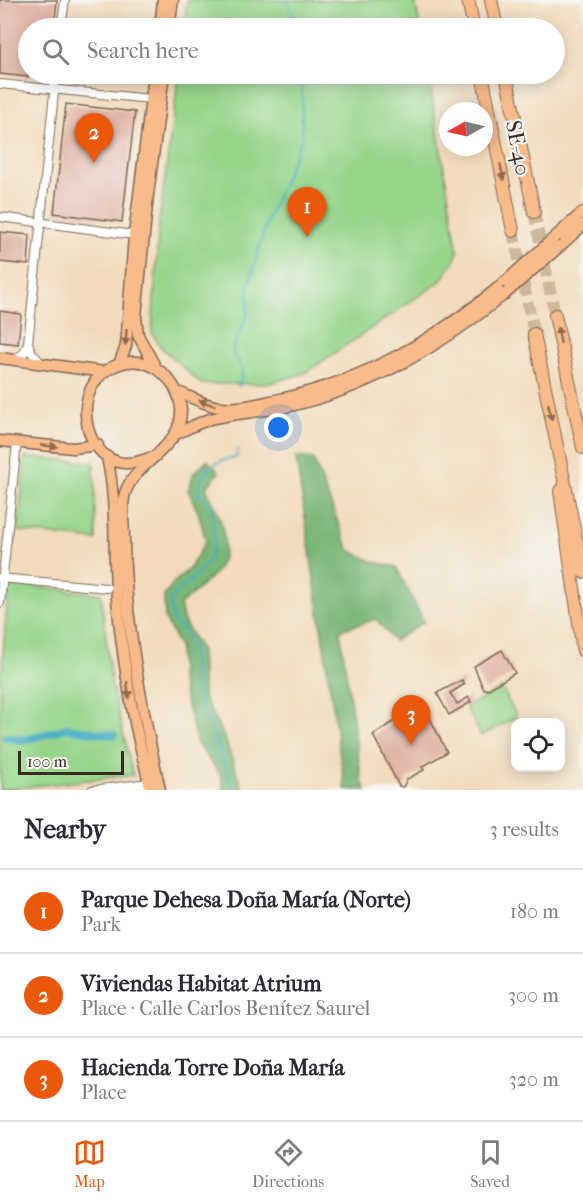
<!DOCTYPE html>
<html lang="en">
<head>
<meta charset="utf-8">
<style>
	body { margin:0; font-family:"IM FELL French Canon",serif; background:#f7f7f7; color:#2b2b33 }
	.controls { position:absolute; right:18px; bottom:18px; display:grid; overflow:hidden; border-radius:12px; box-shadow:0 3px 15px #0003 }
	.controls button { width:54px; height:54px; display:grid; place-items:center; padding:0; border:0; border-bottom:2px solid #e1e1e2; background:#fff; color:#2b2b33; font:30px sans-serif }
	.compass { position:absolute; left:439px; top:102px; width:54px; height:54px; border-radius:50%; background:#fff; box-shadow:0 3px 15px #0003; rotate:262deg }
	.scale { position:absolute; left:18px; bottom:15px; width:106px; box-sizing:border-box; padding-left:6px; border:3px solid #3b2a1e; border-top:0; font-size:16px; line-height:21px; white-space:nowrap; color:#3b2a1e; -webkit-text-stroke:4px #f6f6f2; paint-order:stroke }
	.you { position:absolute; left:279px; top:428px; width:21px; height:21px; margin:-15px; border:4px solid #fff; border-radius:50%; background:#1a73e8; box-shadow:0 0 0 9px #1a73e833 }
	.badge { display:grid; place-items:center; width:39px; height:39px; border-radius:50%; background:#ea580c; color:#fff; font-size:20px; font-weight:700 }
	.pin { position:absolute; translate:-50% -50px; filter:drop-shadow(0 2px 3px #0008) }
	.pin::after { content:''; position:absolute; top:32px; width:21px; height:18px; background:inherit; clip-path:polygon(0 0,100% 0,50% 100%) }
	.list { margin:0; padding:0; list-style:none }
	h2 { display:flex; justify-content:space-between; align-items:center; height:78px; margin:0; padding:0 24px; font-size:26px }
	h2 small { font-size:20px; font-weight:400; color:#7c7c81 }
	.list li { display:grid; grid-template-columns:39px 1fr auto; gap:18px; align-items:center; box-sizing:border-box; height:84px; padding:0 24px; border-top:2px solid #e1e1e2 }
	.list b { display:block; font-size:22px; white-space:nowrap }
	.list p { margin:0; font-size:20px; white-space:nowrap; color:#7c7c81 }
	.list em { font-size:20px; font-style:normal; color:#7c7c81 }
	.icon { flex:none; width:33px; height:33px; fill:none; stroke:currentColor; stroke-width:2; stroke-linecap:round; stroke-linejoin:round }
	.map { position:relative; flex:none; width:583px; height:790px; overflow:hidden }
	.search { position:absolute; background:#fff; box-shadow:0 3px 15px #0003; left:18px; right:18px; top:18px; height:66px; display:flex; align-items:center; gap:15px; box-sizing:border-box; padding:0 21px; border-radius:33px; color:#7c7c81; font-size:22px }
	.sheet { height:330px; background:#fff }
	nav { display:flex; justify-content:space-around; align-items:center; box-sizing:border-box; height:84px; border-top:2px solid #e1e1e2; background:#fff; font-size:16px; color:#7c7c81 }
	nav a { display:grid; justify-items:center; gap:3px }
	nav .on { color:#ea580c }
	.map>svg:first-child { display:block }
	.green { fill:#96d58a; stroke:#688054; stroke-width:1.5 }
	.forest { fill:#78b676; stroke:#5a704a; stroke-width:1.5 }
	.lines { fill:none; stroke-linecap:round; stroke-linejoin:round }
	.stream { stroke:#43acc3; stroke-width:2 }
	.canal { stroke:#43acc3; stroke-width:8 }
	.building { fill:#deaa9b }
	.highway-tunnel { stroke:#cdb89c; stroke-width:12; stroke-dasharray:12 6; stroke-linecap:butt }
	.minor-casing { stroke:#7b6855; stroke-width:10 }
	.major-casing { stroke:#7b6855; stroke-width:13 }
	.highway-casing { stroke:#7b6855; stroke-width:14 }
	.minor { stroke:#fff; stroke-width:8 }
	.major { stroke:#fabb8b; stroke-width:10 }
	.highway { stroke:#fabb8b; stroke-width:12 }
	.major-bridge-casing { stroke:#7b6855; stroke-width:13; stroke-linecap:butt }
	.major-bridge { stroke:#fabb8b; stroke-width:10 }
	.oneway { fill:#916b4f }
	.labels { text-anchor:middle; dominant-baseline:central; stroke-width:4.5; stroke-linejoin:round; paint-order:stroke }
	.street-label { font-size:22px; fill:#3b2a1e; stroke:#f6f6f2 }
</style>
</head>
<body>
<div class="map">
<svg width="583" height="790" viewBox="0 0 583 790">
	<rect width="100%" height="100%" fill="#f6f6f2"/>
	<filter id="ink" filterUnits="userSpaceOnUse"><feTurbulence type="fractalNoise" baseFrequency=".0167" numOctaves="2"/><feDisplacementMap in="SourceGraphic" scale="12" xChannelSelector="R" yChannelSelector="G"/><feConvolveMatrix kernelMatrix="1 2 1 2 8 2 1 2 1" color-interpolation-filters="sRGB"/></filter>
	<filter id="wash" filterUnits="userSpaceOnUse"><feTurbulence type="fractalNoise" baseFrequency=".008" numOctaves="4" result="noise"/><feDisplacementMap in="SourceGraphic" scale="24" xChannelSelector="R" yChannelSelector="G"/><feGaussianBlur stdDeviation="1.35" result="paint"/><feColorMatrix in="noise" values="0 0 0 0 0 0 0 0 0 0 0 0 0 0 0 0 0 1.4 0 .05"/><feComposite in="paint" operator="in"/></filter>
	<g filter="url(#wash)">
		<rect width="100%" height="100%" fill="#f2dbbc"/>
		<path class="green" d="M187,0H415L420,28H184Z
			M179,74H428L458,252L452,265L438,283L305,373L267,384H201L161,347L152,333L159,222Z
			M25,457L94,463L96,540L18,531Z
			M9,584L101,594L111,683L133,775L0,790V687Z
			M502,688L517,717L481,736L466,707Z"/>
		<path class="forest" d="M296,457L313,459L349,550L374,562L396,567L424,622L394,641L376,619L340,630L362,782L366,790L345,789Z
			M207,460L219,472L206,488C217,508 232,541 220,565C212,580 192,593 180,605L184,622L201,650L203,696L224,737L243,790H224L221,775L197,744L180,678L179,646L165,619L164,596L174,582L190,568L206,541L198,512L188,490L194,473Z"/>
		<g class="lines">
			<path class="stream" d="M287,0L298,28
				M239,387L243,370L232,350L248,314V287L268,218L302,138V74
				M235,790L195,689L192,645L181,628L173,622L170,600C208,561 222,562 211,503L198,493C201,470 214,460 237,457V450"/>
			<path class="canal" d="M6,737L25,740L66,728L114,735"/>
		</g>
		<g id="blocks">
			<path class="building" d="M0,0H57L54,28H28V77L0,74Z
				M66,104L135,112L122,222L54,213Z
				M0,232L30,235L28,265L0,262Z
				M0,311L21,314L18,344L0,342Z
				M502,650L515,673L487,690L483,688L474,666Z
				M462,680L465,684L450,693L457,704L469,697L471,702L449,715L437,693Z
				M422,703L447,752L422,767L424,770L407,779L403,787L399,786L373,735Z"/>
		</g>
	</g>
	<g filter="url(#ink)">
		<use href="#blocks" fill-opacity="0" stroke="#7b6855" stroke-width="1.5"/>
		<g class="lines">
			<path class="highway-tunnel" d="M534,212L555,315
				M513,231L534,334"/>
			<g class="minor-casing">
				<path id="minor" d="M61,28L65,0
					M0,84L151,99
					M0,217L134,235
					M28,343L32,353L41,363
					M14,360L24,353L28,343L56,74
					M0,578L107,588
					M0,603L17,443
					M92,790L149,783"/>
			</g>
			<g class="major-casing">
				<path id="major" d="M160,28L163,0
					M169,28L173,0
					M556,236L583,212
					M559,247L583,225
					M0,358L104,372
					M119,364L126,346L134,235L154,74
					M156,368L138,335L136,316L148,195L164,74
					M178,392C192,397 205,406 221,407C240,409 261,403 280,399C366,380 438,338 505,282
					M176,434C187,429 198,423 210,419C237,412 267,412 295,405C375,385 443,344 506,293
					M0,441L73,448L98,445
					M156,456C146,459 135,464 125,463C83,461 67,384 117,365C148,352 179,379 181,409C183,449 136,460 125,493C121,507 124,525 124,539C125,624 142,707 160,790
					M107,458C117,500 113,542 116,586C121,655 133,723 151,790"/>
			</g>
			<g class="highway-casing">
				<path id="highway" d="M468,0L474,28
					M491,0L497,28
					M482,74L513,231
					M506,74L534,212
					M555,315L583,448
					M534,334L583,572
					M560,491L583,651"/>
			</g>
			<use href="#minor" class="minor"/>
			<use href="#major" class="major"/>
			<use href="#highway" class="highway"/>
			<g class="major-bridge-casing">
				<path id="major-bridge" d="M505,282L556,236
					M506,293L559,247"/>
			</g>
			<use href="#major-bridge" class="major-bridge"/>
		</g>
		<defs><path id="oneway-solid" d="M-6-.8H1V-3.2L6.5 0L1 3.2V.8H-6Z" transform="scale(1.5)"/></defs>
		<g class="oneway">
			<use href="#oneway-solid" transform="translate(502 172) rotate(79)"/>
			<use href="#oneway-solid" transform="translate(559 335) rotate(-102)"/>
			<use href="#oneway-solid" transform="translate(126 337) rotate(94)"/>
			<use href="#oneway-solid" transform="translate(207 403) rotate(-161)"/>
			<use href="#oneway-solid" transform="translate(550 412) rotate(78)"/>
			<use href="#oneway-solid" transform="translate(49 446) rotate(5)"/>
			<use href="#oneway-solid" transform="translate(128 690) rotate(83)"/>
		</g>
	</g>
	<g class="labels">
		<g class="street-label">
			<text transform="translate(518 148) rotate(79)">SE-40</text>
		</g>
	</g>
</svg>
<div class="controls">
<button><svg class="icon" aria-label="locate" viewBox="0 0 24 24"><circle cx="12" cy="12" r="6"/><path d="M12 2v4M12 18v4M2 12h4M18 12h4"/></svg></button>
</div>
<svg class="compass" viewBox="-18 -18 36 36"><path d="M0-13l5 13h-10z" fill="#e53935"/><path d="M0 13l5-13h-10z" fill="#7c7c81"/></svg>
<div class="scale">100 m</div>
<div class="you"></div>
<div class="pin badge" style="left:307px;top:237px">1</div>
<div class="pin badge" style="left:94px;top:163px">2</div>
<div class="pin badge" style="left:411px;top:745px">3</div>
<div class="search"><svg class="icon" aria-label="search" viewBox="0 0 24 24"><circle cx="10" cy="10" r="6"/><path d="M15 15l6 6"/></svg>Search here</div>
</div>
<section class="sheet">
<h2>Nearby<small>3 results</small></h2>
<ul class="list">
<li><span class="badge">1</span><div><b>Parque Dehesa Doña María (Norte)</b><p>Park</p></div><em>180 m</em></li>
<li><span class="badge">2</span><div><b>Viviendas Habitat Atrium</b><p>Place · Calle Carlos Benítez Saurel</p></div><em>300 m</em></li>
<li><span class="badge">3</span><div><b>Hacienda Torre Doña María</b><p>Place</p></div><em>320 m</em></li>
</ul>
</section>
<nav>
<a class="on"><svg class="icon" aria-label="map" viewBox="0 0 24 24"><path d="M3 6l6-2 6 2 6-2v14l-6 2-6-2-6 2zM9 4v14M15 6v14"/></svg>Map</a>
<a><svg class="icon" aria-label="directions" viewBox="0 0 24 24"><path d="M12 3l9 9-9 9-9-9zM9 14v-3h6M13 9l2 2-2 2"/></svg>Directions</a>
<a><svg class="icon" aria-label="saved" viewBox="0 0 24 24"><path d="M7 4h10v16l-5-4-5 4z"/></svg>Saved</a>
</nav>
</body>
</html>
